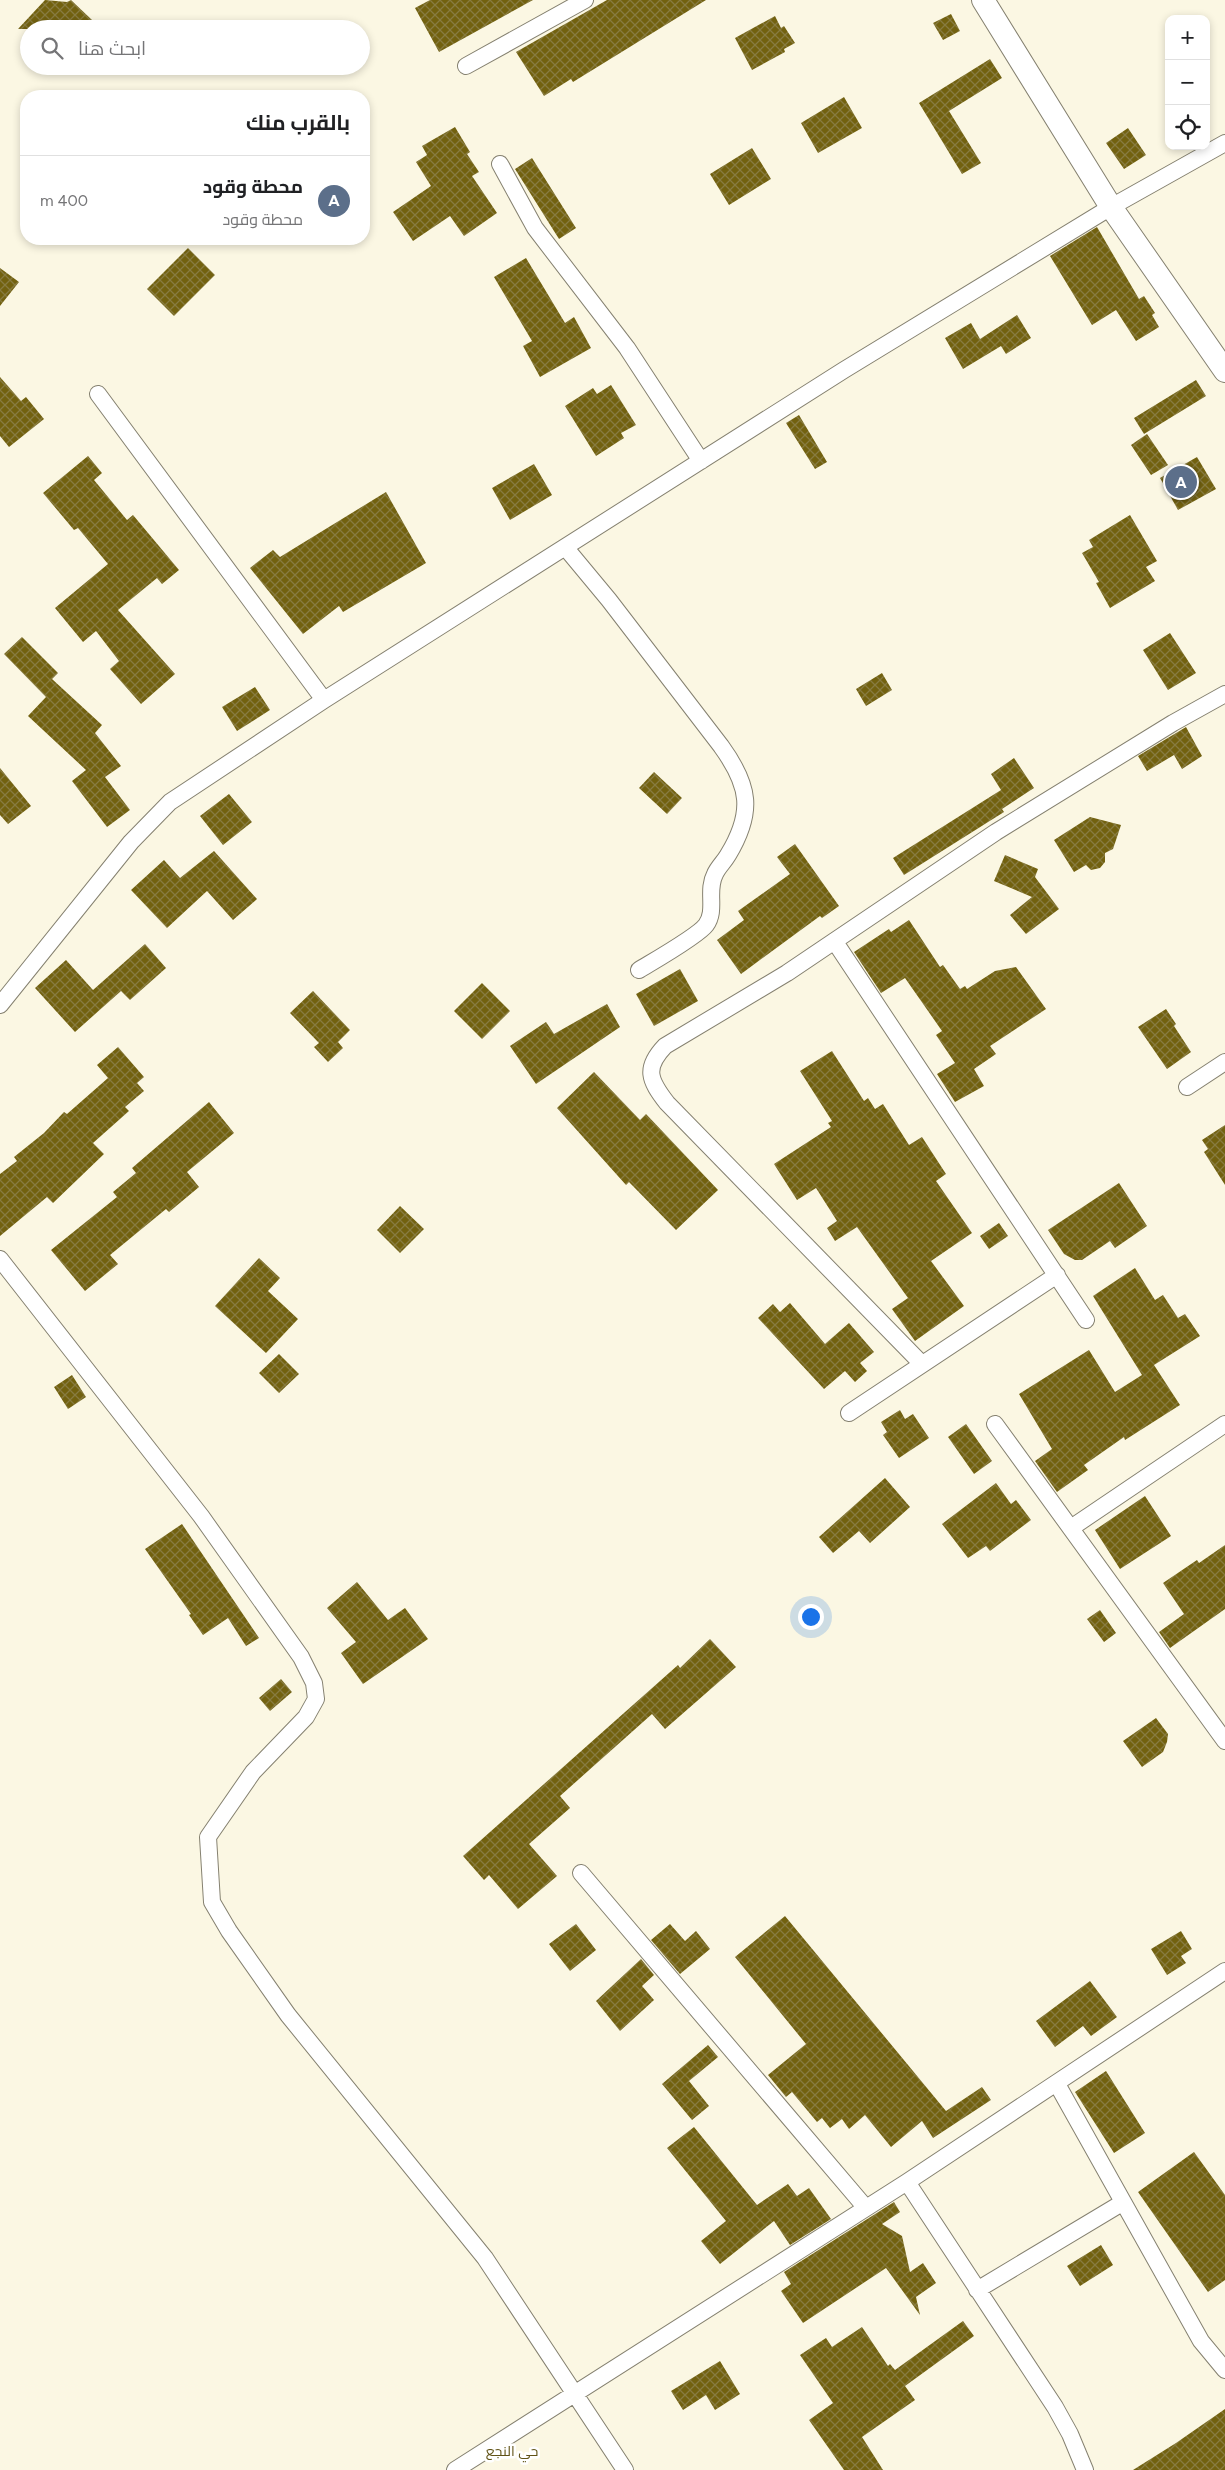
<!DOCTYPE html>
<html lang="ar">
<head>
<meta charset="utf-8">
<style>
	body { margin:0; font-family:Figtree,Cairo,sans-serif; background:#f6f6f6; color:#202124; direction:rtl }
	.controls { position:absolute; right:15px; top:15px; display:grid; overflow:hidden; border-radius:10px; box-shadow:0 2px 8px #0003 }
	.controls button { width:45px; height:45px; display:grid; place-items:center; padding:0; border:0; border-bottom:1px solid #e0e0e0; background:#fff; color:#202124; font:25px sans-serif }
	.you { position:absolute; left:810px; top:1616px; width:18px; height:18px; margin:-12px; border:4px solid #fff; border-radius:50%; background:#1a73e8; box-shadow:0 0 0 8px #1a73e833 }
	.badge { display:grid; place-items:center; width:32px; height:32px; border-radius:50%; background:#ea580c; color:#fff; font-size:16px; font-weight:700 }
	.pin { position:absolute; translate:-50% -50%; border:2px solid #fff; box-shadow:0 1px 5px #0006 }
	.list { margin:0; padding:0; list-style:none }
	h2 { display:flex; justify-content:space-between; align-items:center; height:65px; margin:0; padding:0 20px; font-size:21px }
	h2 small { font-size:16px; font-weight:400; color:#757577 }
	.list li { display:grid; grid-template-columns:32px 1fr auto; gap:15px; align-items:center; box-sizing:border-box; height:90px; padding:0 20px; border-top:1px solid #e0e0e0 }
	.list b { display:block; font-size:19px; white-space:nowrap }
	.list p { margin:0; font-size:16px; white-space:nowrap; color:#757577 }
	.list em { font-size:16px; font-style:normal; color:#757577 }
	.icon { flex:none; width:28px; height:28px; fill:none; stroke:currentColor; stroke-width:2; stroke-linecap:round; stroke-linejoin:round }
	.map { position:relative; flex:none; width:1225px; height:2470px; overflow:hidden; direction:ltr }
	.search { position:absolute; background:#fff; box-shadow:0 2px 8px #0003; left:20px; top:20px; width:350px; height:55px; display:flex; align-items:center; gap:12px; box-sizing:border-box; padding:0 18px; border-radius:28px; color:#757577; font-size:19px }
	.panel { position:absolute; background:#fff; box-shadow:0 2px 8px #0003; left:20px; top:90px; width:350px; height:155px; border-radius:20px; direction:rtl }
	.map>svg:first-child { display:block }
	.building { fill:url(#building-cross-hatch) }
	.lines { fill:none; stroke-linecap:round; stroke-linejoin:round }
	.minor-casing { stroke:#858170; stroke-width:18 }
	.secondary-casing { stroke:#858170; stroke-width:24 }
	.minor { stroke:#fff; stroke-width:16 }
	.secondary { stroke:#fff; stroke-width:22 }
	.labels { text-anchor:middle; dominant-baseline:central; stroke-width:5; stroke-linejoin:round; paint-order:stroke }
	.neighbourhood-label { font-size:14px; fill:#605215; stroke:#fff }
</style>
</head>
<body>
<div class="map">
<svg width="1225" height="2470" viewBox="0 0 1225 2470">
	<defs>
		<pattern id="building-cross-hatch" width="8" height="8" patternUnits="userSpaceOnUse" patternTransform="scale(1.25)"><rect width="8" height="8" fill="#72610f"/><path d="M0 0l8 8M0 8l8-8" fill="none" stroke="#877b41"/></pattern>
	</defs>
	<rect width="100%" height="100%" fill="#fbf7e3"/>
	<path class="building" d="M45,0L67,2L71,0L92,20L84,29H18Z
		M430,0H533L439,52L415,8Z
		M607,0H706L573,82L571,79L544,96L516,52Z
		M951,14L960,31L943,40L933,23Z
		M775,16L781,28L784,26L795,43L784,49L785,52L752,70L735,38Z
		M990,59L1002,78L949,111L981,163L962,174L919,103Z
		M844,97L862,128L818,153L801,123Z
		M455,127L470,152L467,154L479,172L472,176L497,213L464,236L450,216L413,241L393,212L431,186L416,162L427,155L422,146Z
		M1128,128L1146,155L1124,169L1106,143Z
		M752,148L771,179L729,205L710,174Z
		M532,158L576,228L559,239L515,169Z
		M1097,227L1139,299L1144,296L1155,313L1152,315L1159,327L1136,341L1116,310L1092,325L1050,256Z
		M188,248L215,275L174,316L147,289Z
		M526,258L565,323L574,317L591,348L540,377L523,346L532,341L494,277Z
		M0,268L19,282L0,306Z
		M1017,315L1031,338L1006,354L1001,346L963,369L945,338L971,323L980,339Z
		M0,377L21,401L26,397L44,419L9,447L0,436Z
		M1196,380L1206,396L1144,434L1134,418Z
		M611,385L636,425L621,433L624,438L596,456L565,406L593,388L597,394Z
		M799,415L827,462L815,469L786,423Z
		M1147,434L1168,465L1151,475L1131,445Z
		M88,456L102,473L94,480L127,520L133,515L179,570L162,584L157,578L118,610L175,674L141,704L110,669L119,661L96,631L83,642L55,608L108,564L78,528L74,530L43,493Z
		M1197,457L1216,489L1178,510L1160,478Z
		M534,464L552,495L510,520L492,488Z
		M386,492L426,563L343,612L339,606L303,634L250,568L273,550L280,557Z
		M1130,515L1157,561L1146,567L1155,581L1110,608L1096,583L1099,582L1082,553L1093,547L1089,540Z
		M1170,633L1196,673L1168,690L1143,650Z
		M22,637L58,673L52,679L102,725L95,733L121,766L105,777L130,810L107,827L72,781L86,770L28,716L46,697L4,654Z
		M882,673L892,690L866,706L856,689Z
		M255,687L270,710L237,731L222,707Z
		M1186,727L1202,756L1182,769L1174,755L1147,771L1138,756Z
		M1014,758L1034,788L1002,809L1004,812L904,875L893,858L1001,790L991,774Z
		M0,768L31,806L8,824L0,815Z
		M654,772L682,798L667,814L639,788Z
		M229,794L252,822L223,845L200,816Z
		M1090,817L1121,825L1113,849L1105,853V862L1100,868L1091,870L1086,865L1074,872L1054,840Z
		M795,844L839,906L822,918L820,916L741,974L717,940L744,920L738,911L790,874L777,857Z
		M214,851L257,899L233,920L207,891L167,928L131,890L164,860L180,878Z
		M1005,855L1038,869L1035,877L1059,909L1026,934L1010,915L1032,897L994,881Z
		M909,920L940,967L943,965L960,989L965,986L967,989L995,971L1016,967L1046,1009L990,1046L996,1054L974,1069L984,1086L955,1102L937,1074L955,1063L936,1035L942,1031L905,978L881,993L854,952L889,929L891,932Z
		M145,944L166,968L130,1000L121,991L75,1032L35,988L66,960L93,990Z
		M680,969L698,1001L654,1026L636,994Z
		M482,983L510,1011L482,1039L454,1011Z
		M313,991L350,1030L338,1042L343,1048L328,1062L314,1047L319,1043L290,1013Z
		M607,1004L620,1027L536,1084L510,1046L546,1022L554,1034Z
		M1166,1009L1176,1024L1174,1026L1191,1052L1167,1069L1138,1027Z
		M118,1047L144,1077L137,1083L144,1091L125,1107L129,1111L93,1143L104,1154L53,1203L47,1197L0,1236V1174L17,1161L14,1157L44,1133L64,1112L67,1114L108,1078L97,1065Z
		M832,1051L864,1101L868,1098L875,1109L883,1104L909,1145L922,1137L946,1174L936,1181L972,1233L931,1261L964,1306L915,1341L892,1309L908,1298L857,1227L835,1241L827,1228L837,1221L816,1188L797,1200L774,1164L831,1127L828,1123L832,1121L800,1071Z
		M594,1072L640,1120L646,1114L718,1190L676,1230L629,1182L626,1185L557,1108Z
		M209,1102L234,1133L187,1172L199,1187L169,1212L166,1209L110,1255L118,1264L85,1291L51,1250L117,1197L113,1192L136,1173L132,1168Z
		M1225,1125V1185L1204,1152L1208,1149L1202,1140Z
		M1119,1183L1147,1226L1115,1248L1110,1241L1082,1260H1075L1064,1254L1048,1230Z
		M400,1206L424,1229L400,1253L377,1230Z
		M999,1223L1008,1236L989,1249L980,1236Z
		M259,1258L280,1278L268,1291L298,1319L266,1353L215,1306Z
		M1135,1268L1155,1300L1163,1295L1178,1318L1185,1314L1200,1336L1154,1365L1180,1405L1125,1440L1124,1437L1084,1465L1088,1470L1057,1492L1035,1461L1052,1449L1019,1394L1089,1350L1115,1392L1142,1375L1093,1296Z
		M790,1303L825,1344L849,1323L874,1352L860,1363L867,1371L855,1382L845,1371L824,1389L758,1318L773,1304L780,1312Z
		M279,1354L299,1374L279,1393L259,1373Z
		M72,1375L86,1397L68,1409L54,1387Z
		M900,1410L905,1419L913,1414L929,1438L899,1458L883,1435L887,1432L881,1422Z
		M966,1424L992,1461L974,1474L948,1437Z
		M885,1478L910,1507L870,1543L859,1531L833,1553L819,1537Z
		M996,1483L1011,1504L1016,1500L1031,1520L990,1551L986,1546L968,1558L942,1524Z
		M1145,1496L1171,1536L1120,1569L1095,1530Z
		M182,1524L259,1638L246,1646L228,1618L203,1635L189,1615L191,1614L145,1549Z
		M1225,1545V1609L1170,1648L1159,1632L1184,1614L1163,1583L1197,1560L1199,1563Z
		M357,1582L388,1620L405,1608L428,1639L363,1684L341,1653L356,1642L327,1608Z
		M1100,1610L1116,1633L1104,1642L1087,1619Z
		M710,1639L736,1667L665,1729L652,1714L560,1796L570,1808L529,1844L557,1876L518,1909L489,1875L484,1880L463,1856L678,1665L680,1668Z
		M281,1679L292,1692L270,1711L259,1698Z
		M1156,1718L1168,1734L1167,1742L1163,1752L1142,1767L1123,1741Z
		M785,1916L946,2111L982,2087L991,2100L933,2138L922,2121L891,2147L865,2115L849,2129L842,2119L830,2128L822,2118L817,2122L792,2092L786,2097L768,2075L806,2044L735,1957Z
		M576,1924L596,1950L570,1971L549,1944Z
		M670,1924L685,1941L696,1931L710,1949L680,1974L651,1940Z
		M1181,1931L1192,1949L1181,1956L1186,1963L1167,1975L1151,1949Z
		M641,1959L654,1975L642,1986L654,2000L620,2031L596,2001Z
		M1090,1981L1117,2017L1091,2036L1083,2026L1055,2047L1036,2021Z
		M708,2045L718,2057L689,2081L709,2106L692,2120L662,2084Z
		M1106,2071L1145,2133L1114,2153L1075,2092Z
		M694,2127L757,2205L788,2184L797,2196L809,2188L831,2219L790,2245L774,2221L720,2264L701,2241L726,2221L667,2148Z
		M1194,2152L1225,2195V2280L1208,2292L1138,2192Z
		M894,2202L900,2212L882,2224L902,2236L910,2272L923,2263L936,2283L916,2297L920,2315L886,2268L803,2323L781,2291L791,2284L784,2272Z
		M1101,2245L1113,2265L1080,2286L1067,2266Z
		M963,2321L974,2336L905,2386L915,2400L862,2437L883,2470H844L809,2420L833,2403L800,2355L826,2338L832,2347L862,2327L888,2366L890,2364L895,2370Z
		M720,2361L740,2394L715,2410L706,2395L683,2410L671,2391Z
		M1225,2409V2470H1133L1176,2443Z"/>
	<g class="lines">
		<g class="minor-casing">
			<path id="minor" d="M466,66L585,0
				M500,164L535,228L627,348L701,461
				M98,394L324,700
				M565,547L609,600L721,746C750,786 754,812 728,855C724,862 718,867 715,874C706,891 717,910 706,925C698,936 652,962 639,970
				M835,942L1086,1320
				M0,1005L131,842L170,802L324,700L844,370L1111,207L1225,143
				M1187,1087L1225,1062
				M0,1259L201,1516L301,1657L314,1683L316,1699L306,1717L253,1772L208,1837L212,1902L229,1931L288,2015L485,2258L625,2470
				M921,1363L667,1103C649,1080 644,1068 665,1046L787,973L996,832L1173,723L1225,694
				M849,1413L1057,1275
				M995,1424L1225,1741
				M1071,1528L1225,1424
				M581,1873L866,2208
				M1057,2084L1201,2341L1225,2370
				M907,2182L1055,2407L1070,2434L1085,2470
				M977,2290L1122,2203
				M455,2470L907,2182L1225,1971"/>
		</g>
		<g class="secondary-casing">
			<path id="secondary" d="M983,0L1111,207L1225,371"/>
		</g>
		<use href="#minor" class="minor"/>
		<use href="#secondary" class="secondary"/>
	</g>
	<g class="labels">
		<g class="neighbourhood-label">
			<text x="512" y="2451">حي النجع</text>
		</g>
	</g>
</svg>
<div class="controls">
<button>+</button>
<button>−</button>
<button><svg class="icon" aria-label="locate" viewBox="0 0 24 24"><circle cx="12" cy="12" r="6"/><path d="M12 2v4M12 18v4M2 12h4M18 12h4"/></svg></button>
</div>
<div class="you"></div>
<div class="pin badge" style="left:1181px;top:482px;background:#5c6f8a">A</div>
<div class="search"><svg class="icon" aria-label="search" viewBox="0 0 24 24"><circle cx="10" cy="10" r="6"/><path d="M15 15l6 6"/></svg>ابحث هنا</div>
<section class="panel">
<h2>بالقرب منك<small></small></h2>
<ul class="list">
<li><span class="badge" style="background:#5c6f8a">A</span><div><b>محطة وقود</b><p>محطة وقود</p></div><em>400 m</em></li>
</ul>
</section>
</div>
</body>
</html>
